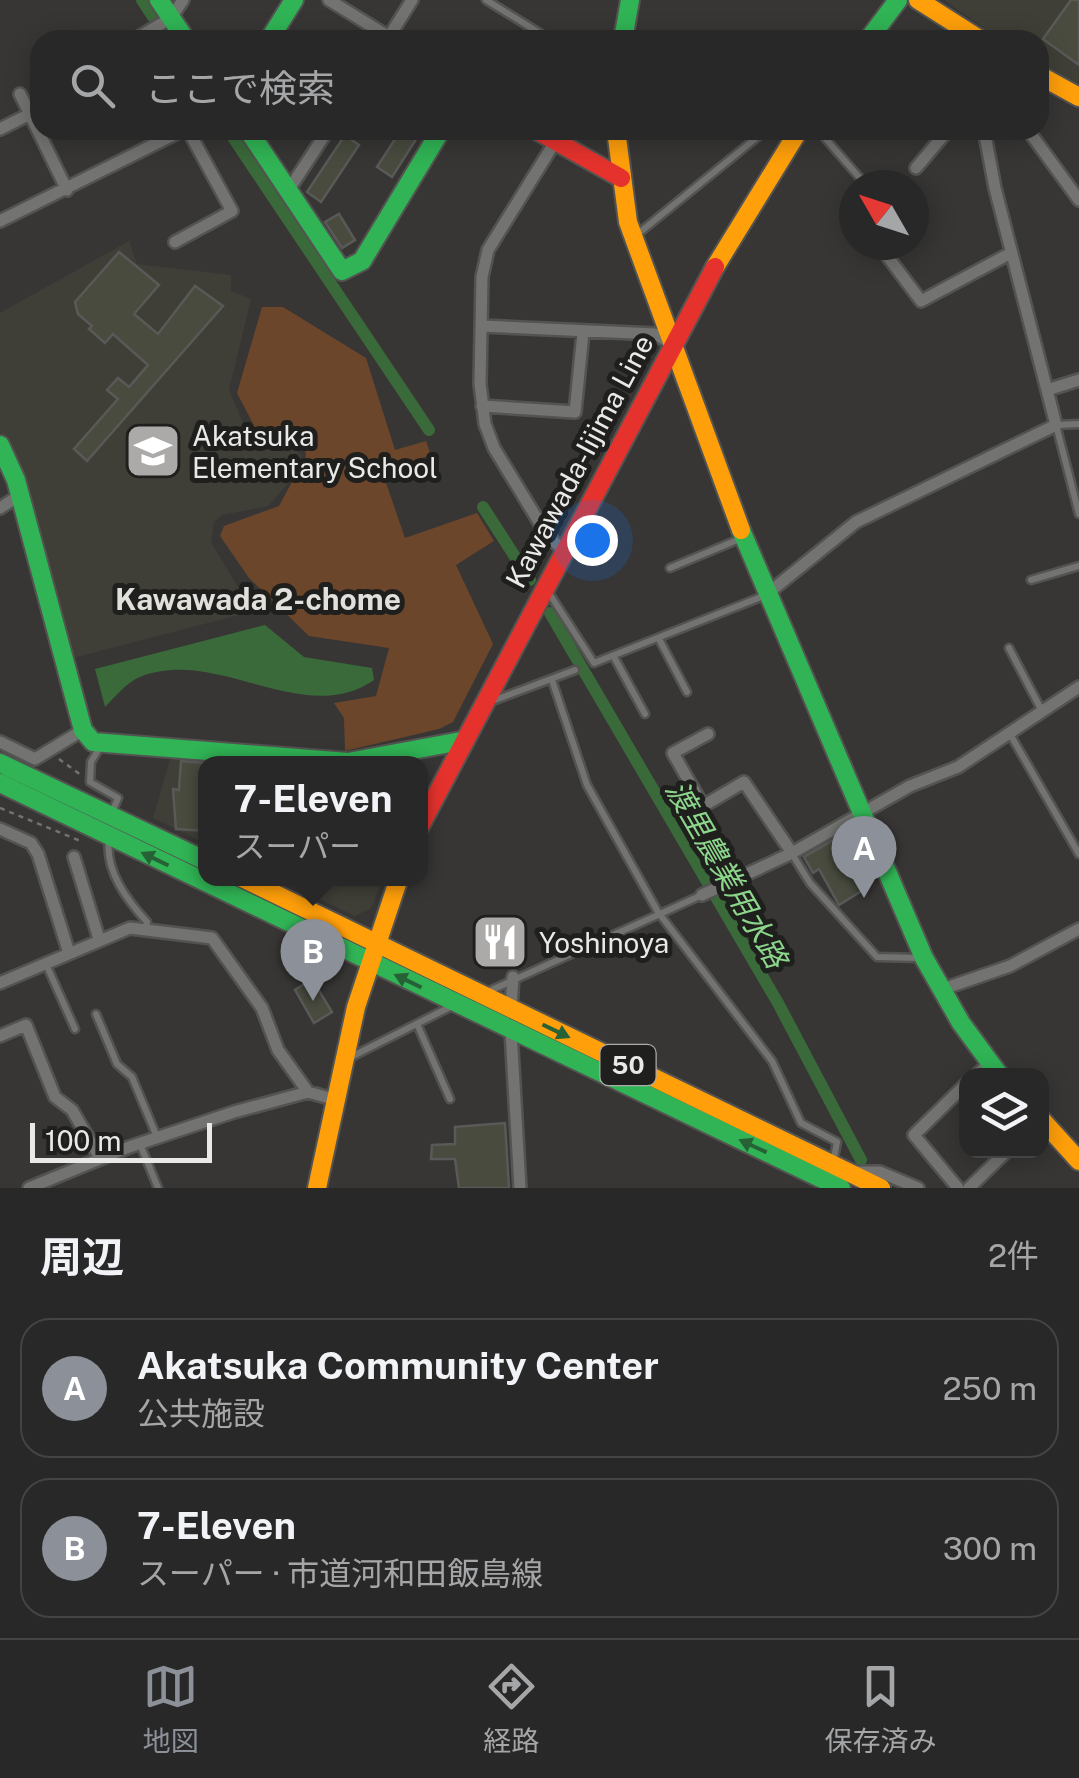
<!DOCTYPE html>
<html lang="ja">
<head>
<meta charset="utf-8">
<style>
	body { margin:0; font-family:"Public Sans","Noto Sans JP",sans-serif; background:#313030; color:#f1f3f6 }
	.controls { position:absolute; right:30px; bottom:30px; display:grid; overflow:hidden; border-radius:20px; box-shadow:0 5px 25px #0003 }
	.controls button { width:90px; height:90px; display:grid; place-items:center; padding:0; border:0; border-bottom:2px solid #454445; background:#292828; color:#f1f3f6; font:50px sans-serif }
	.compass { position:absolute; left:839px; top:170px; width:90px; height:90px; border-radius:50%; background:#292828; box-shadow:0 5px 25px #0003; rotate:309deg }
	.scale { position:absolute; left:30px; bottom:25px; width:182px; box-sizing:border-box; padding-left:10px; border:5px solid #e9e9e7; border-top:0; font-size:28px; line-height:35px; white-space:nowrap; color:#e9e9e7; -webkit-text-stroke:8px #1f1f1d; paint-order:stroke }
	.you { position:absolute; left:592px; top:540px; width:35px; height:35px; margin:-25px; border:8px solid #fff; border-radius:50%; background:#1a73e8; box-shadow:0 0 0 15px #1a73e833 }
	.badge { display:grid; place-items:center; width:65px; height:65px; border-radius:50%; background:#8c9099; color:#fff; font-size:32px; font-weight:700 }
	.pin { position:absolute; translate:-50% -82px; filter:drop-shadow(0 2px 5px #0008) }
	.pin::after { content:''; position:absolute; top:52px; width:35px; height:30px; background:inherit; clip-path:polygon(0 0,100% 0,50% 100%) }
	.popup { position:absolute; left:198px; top:756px; width:230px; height:130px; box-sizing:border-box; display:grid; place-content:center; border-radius:20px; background:#292828; filter:drop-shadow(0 2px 8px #0005); font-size:32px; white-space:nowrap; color:#a5a6a8 }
	.popup b { font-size:38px; color:#f1f3f6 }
	.popup::after { content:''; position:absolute; left:50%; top:100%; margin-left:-20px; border:20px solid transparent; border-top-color:#292828 }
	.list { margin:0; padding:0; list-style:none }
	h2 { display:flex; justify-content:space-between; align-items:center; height:130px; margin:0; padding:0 40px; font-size:42px }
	h2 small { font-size:32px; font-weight:400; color:#a5a6a8 }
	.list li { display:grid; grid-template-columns:65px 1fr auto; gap:30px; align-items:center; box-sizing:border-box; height:140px; margin:0 20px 20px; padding:0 20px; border:2px solid #454445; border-radius:30px }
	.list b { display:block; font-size:38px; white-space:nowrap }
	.list p { margin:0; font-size:32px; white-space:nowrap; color:#a5a6a8 }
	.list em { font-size:32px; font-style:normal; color:#a5a6a8 }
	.icon { flex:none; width:55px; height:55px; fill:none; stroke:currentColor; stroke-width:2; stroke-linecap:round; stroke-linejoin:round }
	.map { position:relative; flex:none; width:1079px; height:1188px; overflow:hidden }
	.search { position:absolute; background:#292828; box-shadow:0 5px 25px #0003; left:30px; right:30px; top:30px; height:110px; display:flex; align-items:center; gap:25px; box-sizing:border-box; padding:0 35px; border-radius:30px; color:#a5a6a8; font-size:38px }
	.sheet { height:450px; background:#292828 }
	nav { display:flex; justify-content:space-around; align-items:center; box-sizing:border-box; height:140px; border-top:2px solid #454445; background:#292828; font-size:28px; color:#a5a6a8 }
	nav a { display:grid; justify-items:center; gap:5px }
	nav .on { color:#8c9099 }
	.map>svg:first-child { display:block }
	.built { fill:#403f37 }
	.green { fill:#6b462b }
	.water { fill:#3a693a }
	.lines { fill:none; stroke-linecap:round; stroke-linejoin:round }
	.canal { stroke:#3a693a; stroke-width:12 }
	.building { fill:#484b3e; stroke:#595958; stroke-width:2.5 }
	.lane-casing { stroke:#535351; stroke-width:11 }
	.street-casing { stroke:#535351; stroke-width:16 }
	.fast-casing { stroke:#535351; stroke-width:22 }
	.slow-casing { stroke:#535351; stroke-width:22 }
	.jam-casing { stroke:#535351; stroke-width:22 }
	.path { stroke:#727270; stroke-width:2.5; stroke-dasharray:5 5; stroke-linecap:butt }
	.lane { stroke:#737372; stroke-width:6 }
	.street { stroke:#737372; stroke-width:11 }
	.fast { stroke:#30b455; stroke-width:18 }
	.slow { stroke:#ff9f0a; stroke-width:18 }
	.jam { stroke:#e5322d; stroke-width:18 }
	.oneway { fill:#276236 }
	.labels { text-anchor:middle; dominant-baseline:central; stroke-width:10; stroke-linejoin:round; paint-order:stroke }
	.shield { fill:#1f1f1d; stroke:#acacaa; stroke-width:2.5 }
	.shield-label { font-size:25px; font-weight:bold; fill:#e9e9e7 }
	.poi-label { font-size:28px; fill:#e9e9e7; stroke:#1f1f1d; text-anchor:start }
	.street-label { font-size:28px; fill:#e9e9e7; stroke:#1f1f1d }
	.neighbourhood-label { font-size:30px; font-weight:bold; fill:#e1e0dc; stroke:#1f1f1d }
	.water-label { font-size:30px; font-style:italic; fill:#8cd68b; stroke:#1f1f1d }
</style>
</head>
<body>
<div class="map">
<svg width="1079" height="1188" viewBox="0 0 1079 1188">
	<rect width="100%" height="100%" fill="#373635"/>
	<path class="built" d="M944,0H1079V86L1039,65V40H1001Z
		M129,241L137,264L231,275V291L251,299L229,390L246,430L256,440L291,447L302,455L289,482L268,506L222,515L214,522L211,542L239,589L266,608L73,658L24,480L0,433V313Z
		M171,756L271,763L206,764L205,843L153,818Z
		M278,879H383L371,908L355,916Z"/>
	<path class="green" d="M262,307H283L366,358L395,450L426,441L431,455L382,471L405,538L477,513L494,541L456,565L493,644L453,722L439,729L345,751L344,718L334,703L376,696L389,648L309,636L249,578L220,536L224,526L279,506L306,456L303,439L284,441L258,433L237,393Z"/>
	<path class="water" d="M265,625L304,657L372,668L374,680C303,729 217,646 140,677C127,682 115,697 105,707L95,669Z"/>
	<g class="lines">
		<path class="canal" d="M142,0L168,40
			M228,130L429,430
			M483,507L530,580
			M550,613L778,1003L861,1160"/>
	</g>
	<path class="building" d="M1071,0H1079V65L1043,39Z
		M401,130H422L392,177L377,167Z
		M345,135L359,145L321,202L307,192Z
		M339,214L355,240L342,248L325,222Z
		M119,252L159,285L134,314L158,334L195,286L223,306L87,461L74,449L118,399L107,390L118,378L129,387L148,365L113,334L105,343L89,329L92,326L78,314L75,302Z
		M181,761L206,763V831L176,829L173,789L179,790Z
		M835,839L868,887L839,905L819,869L813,873L804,857Z
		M312,979L332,1012L314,1023L295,990Z
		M505,1123L509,1188H459L455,1159H431L432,1145L455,1144V1127Z"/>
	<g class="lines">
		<g class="lane-casing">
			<path id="lane" d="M486,0L551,40
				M818,130L866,185
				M634,237L766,130
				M1079,424L1056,425L1079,514
				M670,568L742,538
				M1031,580L1079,566
				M547,590L594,663L766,595
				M659,639L687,692
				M1009,648L1042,711
				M614,657L645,714
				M552,680L587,785L658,912L772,1061L801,1123L837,1142L834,1158
				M487,703L575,670
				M1010,734L1079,854
				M100,747L91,762L90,782L118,798L113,810
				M109,840C105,871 127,900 147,922L146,927
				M792,854L810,883L877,957L920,958
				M46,964L75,1029
				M487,992L702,895
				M96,1014L117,1064L132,1077L157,1137
				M417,1024L450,1099
				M347,1059L452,1006
				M140,1144L158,1188"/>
		</g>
		<g class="street-casing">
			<path id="street" d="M329,0L394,40
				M134,40L171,18L183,0
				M387,40L412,0
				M20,94L67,190
				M0,129L30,114
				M1028,130L1079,200
				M555,142L488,250L482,277L480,384L485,424L494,448L547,535L563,550
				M916,168L948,130
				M288,191L328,130
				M0,221L183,130
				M175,242L232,211L188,130
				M888,257L921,301L1011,253
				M481,326L655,334L672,344
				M1047,390L1079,380
				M482,406L575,412L583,333
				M0,508L20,495
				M767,594L856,522L1056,425L995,188L984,130
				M708,734L673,753L703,806L744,782L792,853
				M0,742L35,759L83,730
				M0,829L31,843L38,854L69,953
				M74,857L99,939
				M702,895L792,853L910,786L958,767L1079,687
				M0,983L130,928L212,938L262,1008L278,1050L308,1092
				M940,990L1010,966L1079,929
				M511,1008L513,977
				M511,1031L520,1188
				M0,1036L26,1025L55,1097L72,1110L100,1158
				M976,1076L990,1062
				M858,1172H880L918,1188
				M29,1188L129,1147L234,1112L308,1092L333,1099
				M958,1188L914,1135L966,1084
				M969,1188L1008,1150"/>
		</g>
		<g class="fast-casing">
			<path id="fast" d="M159,0L186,40
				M269,40L294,0
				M623,40L630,0
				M868,40L898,0
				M248,130L342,271L362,261L441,130
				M0,445L16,480L83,730L93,742L348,762L461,741
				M741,530L924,958L961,1023L1000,1076
				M0,763L206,861
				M0,783L841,1188"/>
		</g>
		<g class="slow-casing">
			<path id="slow" d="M918,0L981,40
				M1039,75L1079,97
				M616,130L628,222L741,530
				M715,267L799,130
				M242,878L881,1188
				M1042,1120L1079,1161
				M317,1188L356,1007L399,878"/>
		</g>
		<g class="jam-casing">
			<path id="jam" d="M536,130L621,178
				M420,826L715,267"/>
		</g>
		<path class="path" d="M59,759L81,775
			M0,808L83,842"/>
		<use href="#lane" class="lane"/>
		<use href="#street" class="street"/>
		<use href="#fast" class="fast"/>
		<use href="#slow" class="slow"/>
		<use href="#jam" class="jam"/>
	</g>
	<defs><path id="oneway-solid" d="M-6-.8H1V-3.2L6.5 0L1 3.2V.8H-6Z" transform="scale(2.5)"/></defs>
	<g class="oneway">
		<use href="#oneway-solid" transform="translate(155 859) rotate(-154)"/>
		<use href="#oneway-solid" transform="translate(408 981) rotate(-154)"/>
		<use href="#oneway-solid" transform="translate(556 1031) rotate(26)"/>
		<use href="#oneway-solid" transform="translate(753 1146) rotate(-155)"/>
	</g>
	<defs>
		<g id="school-square" transform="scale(2.875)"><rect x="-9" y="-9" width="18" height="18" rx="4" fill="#abaaa9" stroke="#1f1f1d"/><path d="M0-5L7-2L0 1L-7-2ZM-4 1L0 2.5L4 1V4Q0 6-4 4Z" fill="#fff"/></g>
		<g id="restaurant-square" transform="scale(2.875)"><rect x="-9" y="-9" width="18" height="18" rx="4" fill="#abaaa9" stroke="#1f1f1d"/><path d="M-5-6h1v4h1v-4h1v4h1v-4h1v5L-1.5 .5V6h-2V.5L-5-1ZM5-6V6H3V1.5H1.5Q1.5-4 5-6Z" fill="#fff"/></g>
	</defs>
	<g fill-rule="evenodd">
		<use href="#school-square" x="153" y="451"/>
		<use href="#restaurant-square" x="500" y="942"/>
	</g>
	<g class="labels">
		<rect class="shield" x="600.5" y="1045" width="55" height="40" rx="8"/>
		<g class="shield-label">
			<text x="628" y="1065">50</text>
		</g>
		<g class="poi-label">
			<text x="192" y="435">Akatsuka<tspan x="192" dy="32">Elementary School</tspan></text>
			<text x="539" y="942">Yoshinoya</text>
		</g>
		<g class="street-label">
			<text transform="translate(579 461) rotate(-62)">Kawawada-Iijima Line</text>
		</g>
		<g class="neighbourhood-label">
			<text x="258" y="599">Kawawada 2-chome</text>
		</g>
		<g class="water-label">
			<text transform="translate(727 874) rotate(60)">渡里農業用水路</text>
		</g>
	</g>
</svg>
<div class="controls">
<button><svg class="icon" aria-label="layers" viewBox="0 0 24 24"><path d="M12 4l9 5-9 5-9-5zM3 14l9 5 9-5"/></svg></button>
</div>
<svg class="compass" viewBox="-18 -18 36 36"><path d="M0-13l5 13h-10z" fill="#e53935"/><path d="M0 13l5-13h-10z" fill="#a5a6a8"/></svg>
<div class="scale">100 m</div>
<div class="you"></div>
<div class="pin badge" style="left:864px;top:898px">A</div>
<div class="pin badge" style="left:313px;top:1001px">B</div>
<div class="popup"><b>7-Eleven</b>スーパー</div>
<div class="search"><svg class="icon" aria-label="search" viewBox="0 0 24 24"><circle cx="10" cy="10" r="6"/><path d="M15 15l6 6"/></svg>ここで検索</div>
</div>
<section class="sheet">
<h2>周辺<small>2件</small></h2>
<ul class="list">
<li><span class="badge">A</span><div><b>Akatsuka Community Center</b><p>公共施設</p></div><em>250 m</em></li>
<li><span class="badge">B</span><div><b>7-Eleven</b><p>スーパー · 市道河和田飯島線</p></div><em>300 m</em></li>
</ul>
</section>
<nav>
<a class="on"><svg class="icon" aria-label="map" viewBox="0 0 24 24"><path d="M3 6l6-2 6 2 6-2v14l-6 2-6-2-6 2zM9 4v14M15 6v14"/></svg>地図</a>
<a><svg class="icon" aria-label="directions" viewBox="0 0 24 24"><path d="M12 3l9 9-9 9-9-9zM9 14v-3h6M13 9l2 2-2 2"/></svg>経路</a>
<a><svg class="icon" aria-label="saved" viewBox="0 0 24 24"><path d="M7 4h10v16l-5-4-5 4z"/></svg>保存済み</a>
</nav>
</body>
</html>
